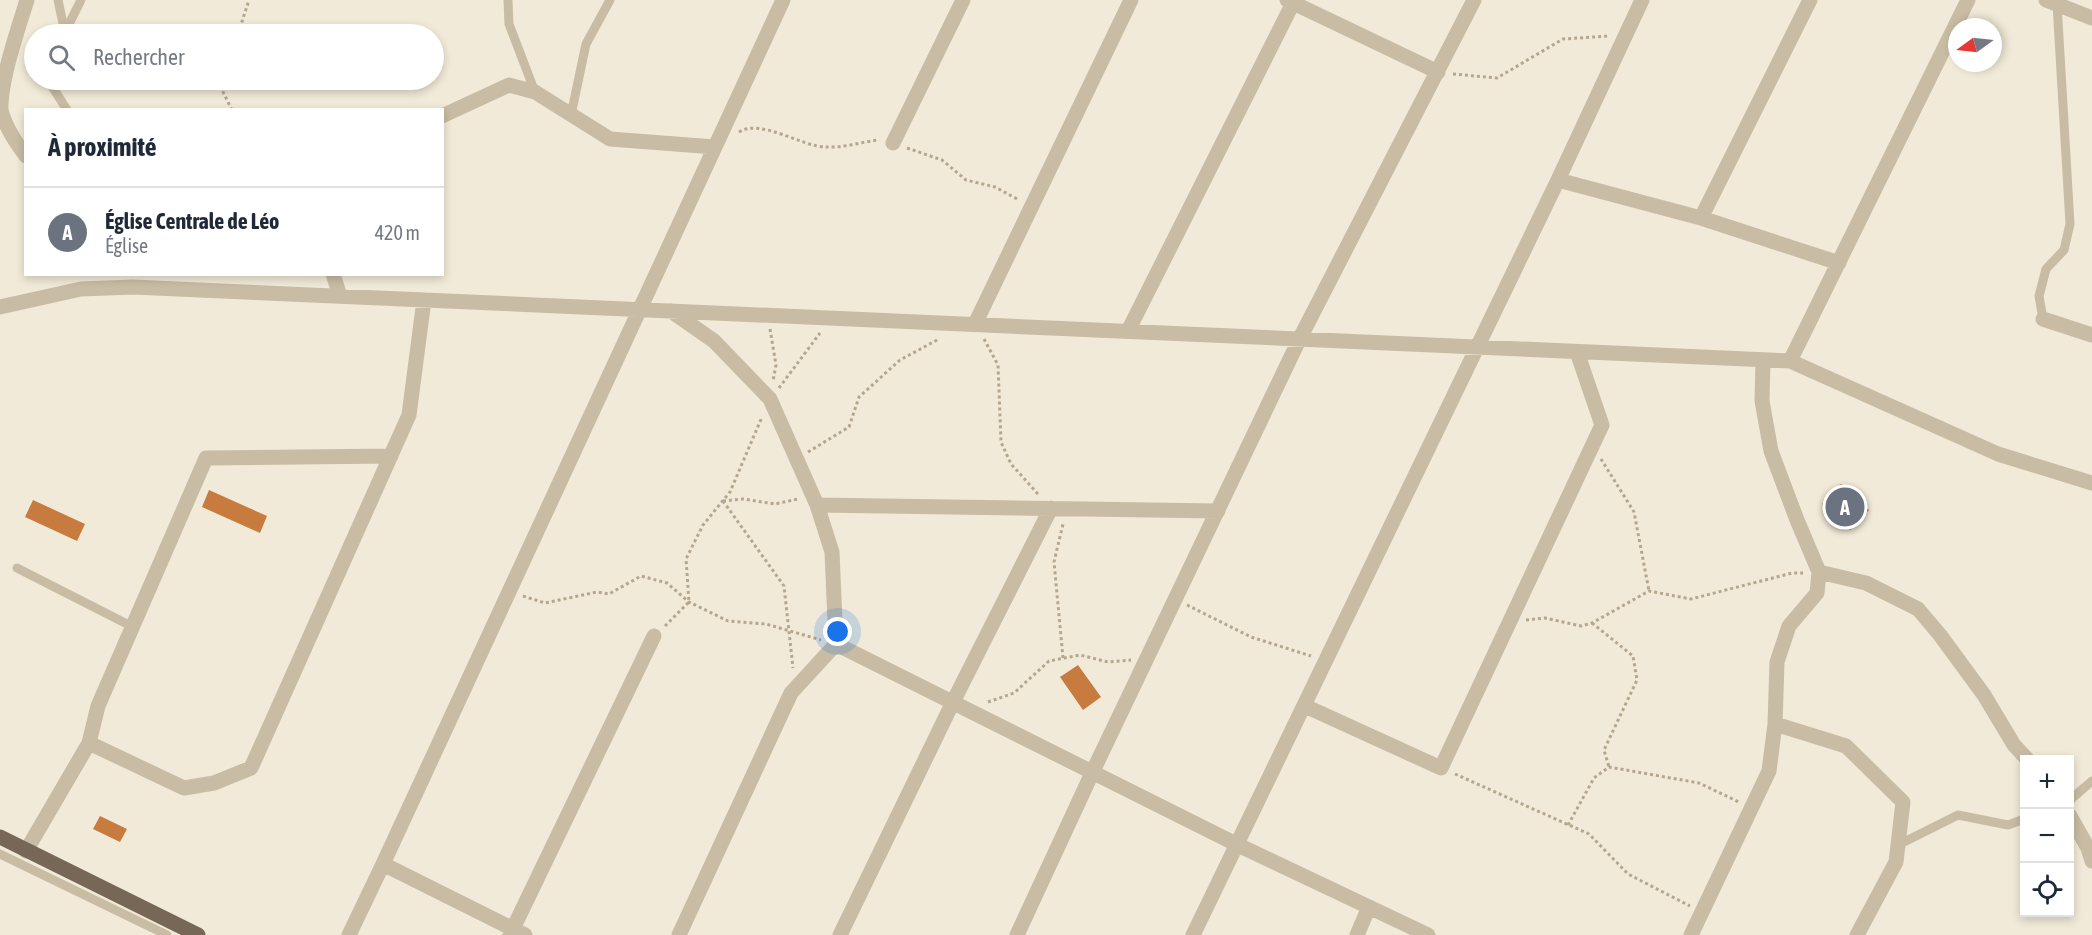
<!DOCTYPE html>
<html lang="fr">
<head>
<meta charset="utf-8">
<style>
	body { margin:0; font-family:"Asap Condensed",sans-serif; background:#f2f2f3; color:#1f2937 }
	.controls { position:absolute; right:18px; bottom:18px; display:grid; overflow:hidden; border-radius:0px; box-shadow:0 3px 9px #0003 }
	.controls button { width:54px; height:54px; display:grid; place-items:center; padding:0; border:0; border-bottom:2px solid #e0e1e3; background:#fff; color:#1f2937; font:30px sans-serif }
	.compass { position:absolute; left:1948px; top:18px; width:54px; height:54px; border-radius:50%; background:#fff; box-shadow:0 3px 9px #0003; rotate:255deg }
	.you { position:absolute; left:838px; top:632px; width:21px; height:21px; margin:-15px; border:4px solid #fff; border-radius:50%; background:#1a73e8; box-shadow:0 0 0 9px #1a73e833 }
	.badge { display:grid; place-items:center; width:39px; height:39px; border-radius:50%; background:#0f766e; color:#fff; font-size:20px; font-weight:700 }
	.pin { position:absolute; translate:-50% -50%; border:3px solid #fff; box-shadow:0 2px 6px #0006 }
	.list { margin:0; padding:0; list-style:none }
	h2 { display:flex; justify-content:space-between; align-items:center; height:78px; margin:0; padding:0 24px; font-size:26px }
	h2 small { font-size:20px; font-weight:400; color:#747a83 }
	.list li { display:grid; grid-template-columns:39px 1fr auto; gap:18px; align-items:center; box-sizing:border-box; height:90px; padding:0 24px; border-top:2px solid #e0e1e3 }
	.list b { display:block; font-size:22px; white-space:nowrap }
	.list p { margin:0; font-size:20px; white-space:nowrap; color:#747a83 }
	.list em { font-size:20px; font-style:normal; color:#747a83 }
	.icon { flex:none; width:33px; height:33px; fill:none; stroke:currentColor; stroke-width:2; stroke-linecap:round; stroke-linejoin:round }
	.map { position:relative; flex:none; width:2092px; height:935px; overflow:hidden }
	.search { position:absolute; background:#fff; box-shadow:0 3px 9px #0003; left:24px; top:24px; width:420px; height:66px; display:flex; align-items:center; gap:15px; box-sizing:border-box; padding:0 21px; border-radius:33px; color:#747a83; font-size:22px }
	.panel { position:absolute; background:#fff; box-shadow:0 3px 9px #0003; left:24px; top:108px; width:420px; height:168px; border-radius:0px }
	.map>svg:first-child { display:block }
	.building { fill:#c87b3f }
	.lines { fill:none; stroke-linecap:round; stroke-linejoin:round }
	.path { stroke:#b5a68e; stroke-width:3; stroke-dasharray:3 3; stroke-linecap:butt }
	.lane { stroke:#c9bca4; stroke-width:9 }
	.street { stroke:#c9bca4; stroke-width:15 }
	.primary { stroke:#776756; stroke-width:15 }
</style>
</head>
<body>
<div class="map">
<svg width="2092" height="935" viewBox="0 0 2092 935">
	<rect width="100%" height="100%" fill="#f1ead8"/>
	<path class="building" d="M1841,484L1869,510L1850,530L1822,504Z
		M209,490L267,516L260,533L202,507Z
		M33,500L85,524L77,541L25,517Z
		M1078,665L1101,697L1083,710L1060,677Z
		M100,816L127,829L120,842L93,829Z"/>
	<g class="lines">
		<path class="path" d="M238,34L249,0
			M1453,74L1497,78L1563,39L1609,36
			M225,80L222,90L232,110
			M739,132C761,118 802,147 826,147C843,148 862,142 878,140
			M907,148L942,160L966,180L995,187L1019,200
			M770,329L776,365L773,381
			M984,339L998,365L1001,442L1011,464L1038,494
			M779,388L820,333
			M808,452L849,427L859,397L900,360L939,339
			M1601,459L1634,512L1649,591
			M723,501L784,586L793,668
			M723,501L743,499L775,504L798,499
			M523,596L545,603L597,592L609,594L641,576L667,583L689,602L728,621L766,624L821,640
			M1187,605L1251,637L1311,656
			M1526,620L1545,618L1581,626L1592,623L1649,591L1691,599L1792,573H1803
			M1592,623L1633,656L1637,680L1604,750L1609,767
			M665,626L689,602L686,559L703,525L730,492L762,417
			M1063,658L1054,562L1063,524
			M988,702L1014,693L1049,661L1080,655L1108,662L1131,660
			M1455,774L1589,834L1628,874L1690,906
			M1568,825L1594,778L1609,767L1699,783L1739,802"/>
		<path class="lane" d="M58,0L65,33
			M508,0L509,24L535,92
			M64,34L81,0
			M48,80L67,110
			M571,115L586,44L610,0
			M2043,319L2039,296L2046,269L2064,250L2070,224L2057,4
			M17,568L133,627
			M2070,800L2092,781
			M1898,845L1958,815L2008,825L2024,819
			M0,854L167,935"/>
		<path class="street" d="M1287,0L1438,72
			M2046,0L2092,18
			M442,116L509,85L535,92L610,139L715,147
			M893,143L963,0
			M26,156C16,143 5,126 1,110C0,81 18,29 27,0
			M1558,180L1701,218L1839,263
			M1701,218L1810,0
			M333,274L340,296
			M0,307L81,289L133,287L1790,361L1998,454L2092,483
			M671,311L714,341L770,399L817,505L832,552L836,644L791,693L679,935
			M2043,319L2092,335
			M975,324L1131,0
			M1128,331L1293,3
			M1790,361L1968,0
			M817,505L1218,511
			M1819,572L1866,583L1918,609L1940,635L1984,695L2014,745L2028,760
			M836,644L1238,845L1428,935
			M1305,706L1441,768L1602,425L1577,352
			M1775,724L1846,746L1903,802L1896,862L1857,935
			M89,743L184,788L214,783L251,768L409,415L424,300
			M2070,816L2088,848L2092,861
			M26,851L89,743L98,706L206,458L391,456
			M383,864L525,935
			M349,935L383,864L783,0
			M510,935L654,636
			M840,935L953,702L1051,508
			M1017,935L1093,771L1299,340L1474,0
			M1193,935L1558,180L1642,0
			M1357,935L1369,907
			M1691,935L1769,771L1775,724L1777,662L1789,626L1817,593L1819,572L1797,520L1771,451L1762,401L1763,360"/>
		<path class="primary" d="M0,837L198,935"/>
	</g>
</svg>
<div class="controls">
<button>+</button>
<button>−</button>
<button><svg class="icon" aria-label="locate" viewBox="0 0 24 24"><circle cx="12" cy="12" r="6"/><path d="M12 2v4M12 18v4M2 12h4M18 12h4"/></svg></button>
</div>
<svg class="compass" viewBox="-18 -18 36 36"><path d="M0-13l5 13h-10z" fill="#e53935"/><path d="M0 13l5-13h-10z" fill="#747a83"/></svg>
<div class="you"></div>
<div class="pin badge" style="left:1845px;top:507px;background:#6b7280">A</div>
<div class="search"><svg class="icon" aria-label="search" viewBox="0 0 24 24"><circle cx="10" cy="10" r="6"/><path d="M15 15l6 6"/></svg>Rechercher</div>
<section class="panel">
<h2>À proximité<small></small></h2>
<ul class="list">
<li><span class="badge" style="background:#6b7280">A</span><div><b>Église Centrale de Léo</b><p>Église</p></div><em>420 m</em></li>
</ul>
</section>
</div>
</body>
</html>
